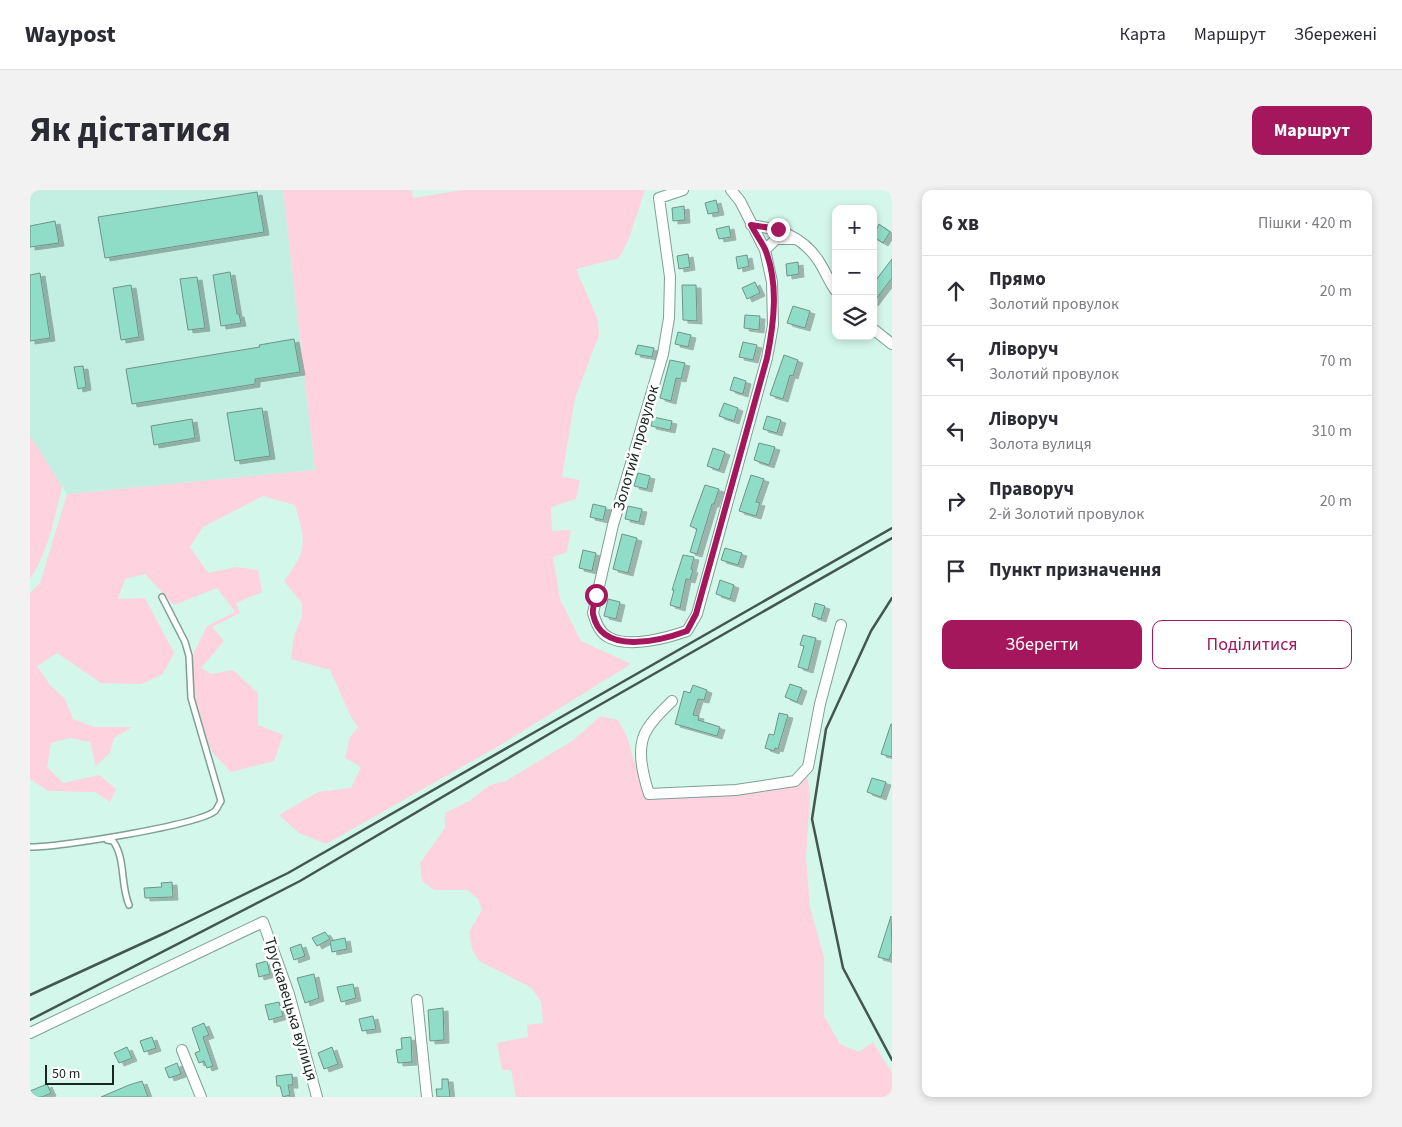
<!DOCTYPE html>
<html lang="uk">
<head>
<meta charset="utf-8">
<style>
	body { margin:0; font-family:"Source Sans 3",sans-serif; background:#f2f2f3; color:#2b2b33 }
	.controls { position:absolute; right:15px; top:15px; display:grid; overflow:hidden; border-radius:10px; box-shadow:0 2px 8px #0003 }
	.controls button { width:45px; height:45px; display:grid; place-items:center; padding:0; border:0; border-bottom:1px solid #e1e1e2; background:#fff; color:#2b2b33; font:25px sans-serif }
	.scale { position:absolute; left:15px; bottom:12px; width:69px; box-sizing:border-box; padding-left:5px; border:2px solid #182521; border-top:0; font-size:14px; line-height:18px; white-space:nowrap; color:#182521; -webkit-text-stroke:4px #fff; paint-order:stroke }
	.stop { position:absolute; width:15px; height:15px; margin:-11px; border:4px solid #a4175c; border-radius:50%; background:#fff }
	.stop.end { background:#a4175c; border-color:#fff; box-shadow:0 1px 5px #0008 }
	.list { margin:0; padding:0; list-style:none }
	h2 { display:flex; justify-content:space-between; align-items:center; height:65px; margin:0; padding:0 20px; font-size:21px }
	h2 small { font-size:16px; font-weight:400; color:#7c7c81 }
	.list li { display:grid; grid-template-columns:32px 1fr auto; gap:15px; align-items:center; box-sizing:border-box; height:70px; padding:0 20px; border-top:1px solid #e1e1e2 }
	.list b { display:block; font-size:19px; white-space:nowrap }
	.list p { margin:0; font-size:16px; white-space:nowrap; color:#7c7c81 }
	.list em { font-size:16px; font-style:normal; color:#7c7c81 }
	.actions { display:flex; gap:10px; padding:15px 20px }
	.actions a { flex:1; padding:11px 0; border:1px solid #a4175c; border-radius:10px; text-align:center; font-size:18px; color:#a4175c }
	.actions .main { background:#a4175c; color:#fff }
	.icon { flex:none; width:28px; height:28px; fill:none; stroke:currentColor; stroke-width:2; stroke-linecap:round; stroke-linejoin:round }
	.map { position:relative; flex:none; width:862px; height:907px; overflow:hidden; border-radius:10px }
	header { display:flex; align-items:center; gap:30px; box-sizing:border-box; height:70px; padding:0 25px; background:#fff; border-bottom:1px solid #e1e1e2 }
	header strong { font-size:24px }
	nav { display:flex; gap:28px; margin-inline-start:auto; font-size:18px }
	.intro { display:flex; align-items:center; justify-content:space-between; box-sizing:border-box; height:120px; padding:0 30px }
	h1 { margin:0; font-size:35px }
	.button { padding:12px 22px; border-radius:10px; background:#a4175c; color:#fff; font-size:18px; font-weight:700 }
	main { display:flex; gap:30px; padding:0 30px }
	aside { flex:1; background:#fff; border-radius:10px; box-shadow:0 2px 8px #0003 }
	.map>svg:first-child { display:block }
	.built { fill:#c2efe1 }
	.green { fill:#fed2df }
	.building { fill:#8fddc6; stroke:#719288; filter:url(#shadow) }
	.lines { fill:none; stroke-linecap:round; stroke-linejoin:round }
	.service-casing { stroke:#7e9f95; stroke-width:8 }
	.minor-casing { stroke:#7e9f95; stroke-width:12 }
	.service { stroke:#fff; stroke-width:5 }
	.minor { stroke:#fff; stroke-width:10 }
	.rail { stroke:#445650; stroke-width:2.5 }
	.route { stroke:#a4175c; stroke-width:6 }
	.labels { text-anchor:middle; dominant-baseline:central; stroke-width:5; stroke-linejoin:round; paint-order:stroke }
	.street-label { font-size:16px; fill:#182521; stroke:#fff }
</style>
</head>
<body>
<header>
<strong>Waypost</strong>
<nav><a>Карта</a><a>Маршрут</a><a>Збережені</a></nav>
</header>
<div class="intro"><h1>Як дістатися</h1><a class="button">Маршрут</a></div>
<main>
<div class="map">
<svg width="862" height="907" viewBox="0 0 862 907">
	<defs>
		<filter id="shadow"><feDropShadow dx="5" dy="3" stdDeviation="0" flood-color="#0004"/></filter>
	</defs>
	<rect width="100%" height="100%" fill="#d4f7ec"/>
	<path class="built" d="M0,0H253L285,280L37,304L0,246Z"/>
	<path class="green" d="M253,0H382L383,8L433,0H615L598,51L589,68L546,79L568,130L569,145L545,208L532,287L550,290L546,309L521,317L522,341L541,340L537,362L523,367L530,409L551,451L601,474L467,557L296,654L269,643L249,625L288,602L321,598L331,577L315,568L320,547L328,537L321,527L300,480L261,469L264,446L272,427V413L254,391C278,359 276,353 265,315L233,306L173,337L160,357L178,383L206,377L228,380L232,402L206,413L210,423L182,437L194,451L171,478L181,484L203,480L228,503V535L253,545L244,571L201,582L182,562L160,509V471L177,436L205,422L187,398L144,415L115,384L95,389L88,409L115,408L144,463L133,484L111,494L71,493L27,463L7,476L20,495L35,509L43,529L64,537H102L84,548L80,563L66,576L60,552L40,548L21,553L17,577L33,593L69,585L86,599L80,612L65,602L18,601L0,589V403L10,393L37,304L285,280Z
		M0,246L32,296C25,327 18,362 0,389Z
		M571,526L588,530L597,547L615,607L716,603L777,582L780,607L776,667L780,717L794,767V826L810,854L829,862L843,852L862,883V907H486L481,880H472L467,853L498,847L497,835L513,833L511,812L502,798L449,771L442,759L439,742L452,720L448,709L437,700H404L392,691L390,673L415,638V623L439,611L460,595L476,591L542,551Z"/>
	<path class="building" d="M227,2L234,42L75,68L68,27Z
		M686,10L689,22L678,24L675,13Z
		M654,16L655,30L643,31L642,18Z
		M25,31L29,53L0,57V36Z
		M849,34L860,42L853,53L843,47Z
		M699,36L701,47L689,49L686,39Z
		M658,64L660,77L649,79L647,66Z
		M717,65L719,76L708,79L706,67Z
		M862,69V88L843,113V94Z
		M768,72L769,84L757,86L756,74Z
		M200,82L207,124H209L211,133L191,136L183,85Z
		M10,83L20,148L0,151V85Z
		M167,87L175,138L158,140L150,89Z
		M725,92L730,103L717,109L712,98Z
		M101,95L109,147L91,150L83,98Z
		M652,95H666L667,131L653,130Z
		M763,116L780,121L775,138L757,133Z
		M715,125L730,126L729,140L714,138Z
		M648,142L661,145L658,157L645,154Z
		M264,149L270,182L225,189V194L102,214L96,179L230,157L229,155Z
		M713,152L727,155L723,170L709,167Z
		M608,155L624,158L622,167L605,164Z
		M754,165L768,170L763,186L760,185L753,209L740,205Z
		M640,170L655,173L651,189L646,188L641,211L630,208Z
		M53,176L56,197L48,199L44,177Z
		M704,187L716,191L713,204L700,200Z
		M694,213L708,218L704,231L689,226Z
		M232,218L240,266L205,271L197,223Z
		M737,226L751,230L747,243L733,239Z
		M623,227L642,231L640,240L621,236Z
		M162,229L165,248L124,255L121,236Z
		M729,253L745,257L739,275L724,270Z
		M683,258L695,262L689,280L677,276Z
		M608,283L620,286L617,299L604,296Z
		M721,285L734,289L726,312L730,313L726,326L709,321Z
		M675,295L689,299L684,314H682L667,364L660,362L667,339L660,336Z
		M563,314L576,317L573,330L560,327Z
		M598,316L612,319L609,332L595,329Z
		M592,344L607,348L598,383L583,379Z
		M695,358L712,363L708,375L691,370Z
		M553,360L566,363L562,381L549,378Z
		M653,365L664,367L661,379L663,380L660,390L656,389L650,418L640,415L644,400H642Z
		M690,390L704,395L700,409L686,404Z
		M578,409L590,412L586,429L574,426Z
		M785,413L795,416L791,429L782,426Z
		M773,445L786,448L778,480L768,477L774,456L770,455Z
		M760,494L772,498L767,512L755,507Z
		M663,495L677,500L674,510L668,509L663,525L669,526L668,530L690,537L687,546L645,534L654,501L660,503Z
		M749,523L758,525L748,559L745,558L744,561L735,558L739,544L744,545Z
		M861,534H862V567L851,564Z
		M842,588L856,592L851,607L837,602Z
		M142,692L143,707L115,708L114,698L132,697L131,693Z
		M861,726L862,761L859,770L848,767Z
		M295,742L300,749L287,756L282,748Z
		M315,748L317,759L302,762L300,751Z
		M271,754L275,766L264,770L260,758Z
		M237,771L240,784L229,787L226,774Z
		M284,784L289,808L275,813L267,788Z
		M323,794L326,808L311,812L307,797Z
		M249,812L253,826L239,830L235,815Z
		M413,818L414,850L400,851L398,820Z
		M343,826L346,839L332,841L329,829Z
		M174,833L179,845L173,847L183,876L177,878L174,871L169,873L165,863L170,861L162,838Z
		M122,847L126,858L114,862L110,851Z
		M381,847L382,872L368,873L366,860L372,859L371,848Z
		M97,857L102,868L89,873L84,863Z
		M302,857L308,874L294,879L288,863Z
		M147,873L151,884L139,888L135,878Z
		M262,884L263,895H258L260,905L253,907L250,896H247L246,886Z
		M412,889H418L420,907H407L406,899H412Z
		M112,891L118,907H71L99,895Z
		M17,894L21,903L12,907H0V901Z"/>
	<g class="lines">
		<g class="service-casing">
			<path id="service" d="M77,650L83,651C96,669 90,694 99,715
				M0,657C26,658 168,635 185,621C187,619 189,614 191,611L161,508L159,466L155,452L132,407"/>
		</g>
		<g class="minor-casing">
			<path id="minor" d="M653,0L629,8L640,87L639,128L633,164L583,335L563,423C566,433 570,444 580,448C600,458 637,448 657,441L667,424L737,168L743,135L742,92L735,60L710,11L701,0
				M721,35C749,39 772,46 788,70C795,80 799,92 806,101
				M735,60L746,49H763
				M843,139L862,154
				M642,511C634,519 624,528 618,538C605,556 613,585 619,604L706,600L765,591L778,577L790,514L811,435
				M387,810L397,907
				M0,843L233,732L259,804L287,907
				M152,860L171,907"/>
		</g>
		<use href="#service" class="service"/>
		<use href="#minor" class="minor"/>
		<path class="rail" d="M862,408L841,441L796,539L782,629L813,778L862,870
			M0,805L137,742L258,683L862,338
			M0,830L270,691L531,537L862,348"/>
	</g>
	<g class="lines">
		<path class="route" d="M566,405C565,411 562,419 563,424C571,466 630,451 657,441L666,424L737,168C744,133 749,93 735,59C731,51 725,43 721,35L748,39"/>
	</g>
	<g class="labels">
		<g class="street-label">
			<text transform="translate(606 258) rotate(-74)">Золотий провулок</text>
			<text transform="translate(261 819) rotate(73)">Трускавецька вулиця</text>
		</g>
	</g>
</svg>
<div class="controls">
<button>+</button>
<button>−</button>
<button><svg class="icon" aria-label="layers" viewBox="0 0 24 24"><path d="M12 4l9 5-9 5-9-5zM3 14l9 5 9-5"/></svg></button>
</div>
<div class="scale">50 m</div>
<div class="stop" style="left:566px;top:405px"></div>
<div class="stop end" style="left:748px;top:39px"></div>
</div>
<aside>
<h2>6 хв<small>Пішки · 420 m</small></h2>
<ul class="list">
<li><svg class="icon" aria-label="ahead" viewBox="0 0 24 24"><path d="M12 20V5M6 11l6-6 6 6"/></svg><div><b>Прямо</b><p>Золотий провулок</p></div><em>20 m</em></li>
<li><svg class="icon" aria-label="left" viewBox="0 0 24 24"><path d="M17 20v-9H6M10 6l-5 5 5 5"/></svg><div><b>Ліворуч</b><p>Золотий провулок</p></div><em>70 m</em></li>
<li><svg class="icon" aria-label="left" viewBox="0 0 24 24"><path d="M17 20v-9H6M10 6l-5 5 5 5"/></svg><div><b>Ліворуч</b><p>Золота вулиця</p></div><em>310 m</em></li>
<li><svg class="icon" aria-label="right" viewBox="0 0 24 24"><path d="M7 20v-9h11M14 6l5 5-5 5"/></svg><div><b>Праворуч</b><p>2-й Золотий провулок</p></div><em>20 m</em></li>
<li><svg class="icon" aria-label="arrive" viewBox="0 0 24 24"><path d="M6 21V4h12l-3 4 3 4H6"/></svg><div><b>Пункт призначення</b></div></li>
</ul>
<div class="actions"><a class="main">Зберегти</a><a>Поділитися</a></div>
</aside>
</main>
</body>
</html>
